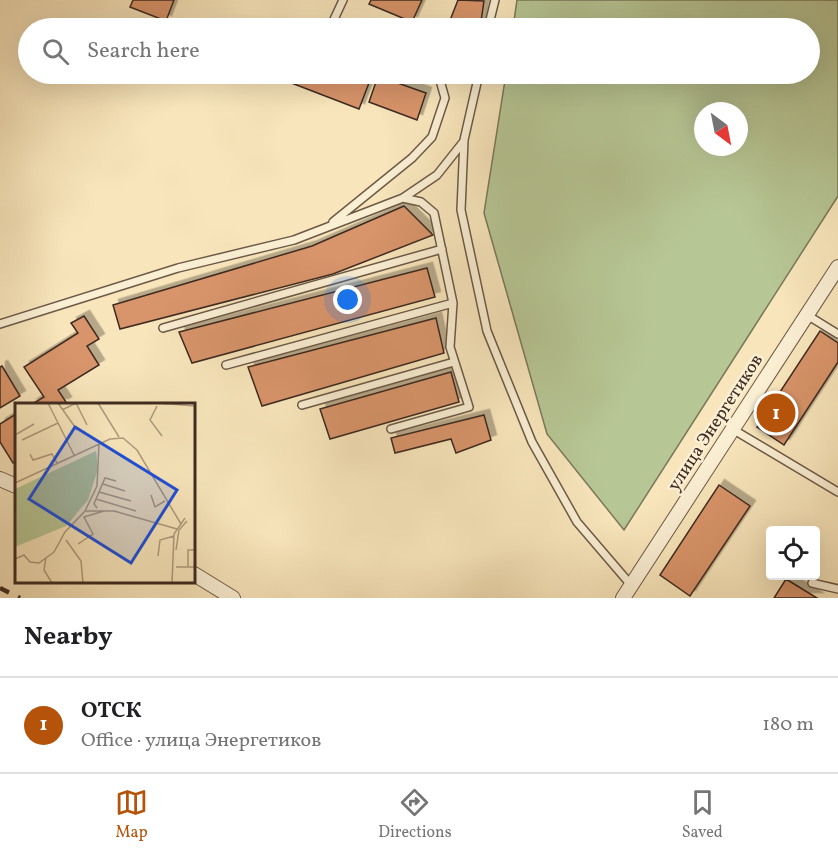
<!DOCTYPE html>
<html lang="en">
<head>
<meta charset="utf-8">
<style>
	body { margin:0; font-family:Vollkorn,serif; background:#f6f6f6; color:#202124 }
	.controls { position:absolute; right:18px; bottom:18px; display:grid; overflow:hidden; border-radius:6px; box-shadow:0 6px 24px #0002 }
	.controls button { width:54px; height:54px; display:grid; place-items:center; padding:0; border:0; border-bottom:2px solid #e0e0e0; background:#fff; color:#202124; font:30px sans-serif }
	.compass { position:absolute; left:694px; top:102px; width:54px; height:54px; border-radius:50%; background:#fff; box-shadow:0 6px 24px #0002; rotate:148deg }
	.you { position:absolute; left:348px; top:300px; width:21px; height:21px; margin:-15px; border:4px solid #fff; border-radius:50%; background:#1a73e8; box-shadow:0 0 0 9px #1a73e833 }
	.badge { display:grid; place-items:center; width:39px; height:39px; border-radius:50%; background:#b45309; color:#fff; font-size:20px; font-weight:700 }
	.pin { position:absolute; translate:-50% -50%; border:3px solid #fff; box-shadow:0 2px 6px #0006 }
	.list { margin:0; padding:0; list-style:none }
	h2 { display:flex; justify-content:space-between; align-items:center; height:78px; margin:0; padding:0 24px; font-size:26px }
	h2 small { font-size:20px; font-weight:400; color:#757577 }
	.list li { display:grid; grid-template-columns:39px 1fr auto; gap:18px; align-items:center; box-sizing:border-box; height:96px; padding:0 24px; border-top:2px solid #e0e0e0 }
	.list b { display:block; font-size:22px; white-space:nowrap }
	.list p { margin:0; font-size:20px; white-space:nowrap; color:#757577 }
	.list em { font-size:20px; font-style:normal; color:#757577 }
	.icon { flex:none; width:33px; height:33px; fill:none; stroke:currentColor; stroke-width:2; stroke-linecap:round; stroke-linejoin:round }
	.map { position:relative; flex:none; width:838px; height:598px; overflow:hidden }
	.search { position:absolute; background:#fff; box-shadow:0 6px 24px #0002; left:18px; right:18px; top:18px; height:66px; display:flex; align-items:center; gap:15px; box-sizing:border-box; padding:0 21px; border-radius:33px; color:#757577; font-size:22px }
	.sheet { height:174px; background:#fff }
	nav { display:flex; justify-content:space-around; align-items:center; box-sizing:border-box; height:84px; border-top:2px solid #e0e0e0; background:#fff; font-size:16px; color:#757577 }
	nav a { display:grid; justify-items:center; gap:3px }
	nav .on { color:#b45309 }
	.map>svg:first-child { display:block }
	.green { fill:#b7c695; stroke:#7a785a; stroke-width:1.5; fill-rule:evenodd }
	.building { fill:#d8946b; stroke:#3e2b20; stroke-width:1.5; filter:url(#shadow) }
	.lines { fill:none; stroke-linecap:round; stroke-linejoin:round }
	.service-casing { stroke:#6c5a47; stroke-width:10 }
	.minor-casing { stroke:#6c5a47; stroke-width:16 }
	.service { stroke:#faeed3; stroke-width:7 }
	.minor { stroke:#faeed3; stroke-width:14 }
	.rail { stroke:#3e2b20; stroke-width:4.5; stroke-dasharray:10 10; stroke-linecap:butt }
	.labels { text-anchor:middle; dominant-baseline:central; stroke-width:5; stroke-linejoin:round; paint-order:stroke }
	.street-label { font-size:18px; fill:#3e2b20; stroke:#faeed3 }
	.inset-road { fill:none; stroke:#ae9b7d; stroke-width:1.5 }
	.view { fill:#1d4ed8; fill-opacity:0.15; stroke:#1d4ed8; stroke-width:3 }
	.inset-edge { fill:none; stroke:#3e2b20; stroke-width:3 }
</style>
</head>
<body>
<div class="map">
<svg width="838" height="598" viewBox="0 0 838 598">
	<defs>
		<filter id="shadow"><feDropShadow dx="5.5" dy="-5.5" stdDeviation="0" flood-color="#0004"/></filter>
	</defs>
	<rect width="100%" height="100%" fill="#f8e5bb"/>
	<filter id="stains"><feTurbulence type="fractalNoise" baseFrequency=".00333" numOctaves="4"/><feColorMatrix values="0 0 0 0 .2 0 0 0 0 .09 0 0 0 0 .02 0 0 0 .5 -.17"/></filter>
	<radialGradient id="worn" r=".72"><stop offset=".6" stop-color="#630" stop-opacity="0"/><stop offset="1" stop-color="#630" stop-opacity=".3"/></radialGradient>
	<path class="green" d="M517,0H838V196L624,530L547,434L484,213L506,74H810V28H513ZM703,111H739V147H703Z"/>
	<path class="building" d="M133,0H174L166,21L130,7Z
		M371,0H422L412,22L369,4Z
		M458,0L484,1L480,28H447Z
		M268,74H344L369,83L359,109Z
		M378,76L426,93L417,120L369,102Z
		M404,206L433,235L333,274L120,329L113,305L312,246Z
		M427,268L435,297L192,363L179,332Z
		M84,316L99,339L87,346L99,365L58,390L66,402L63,404H32L44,397L24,367L78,333L71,323Z
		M436,318L444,353L262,406L248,367Z
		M820,331L838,343V362L784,445L757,427Z
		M2,366L20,396L0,408V367Z
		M451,372L459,402L330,439L320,409Z
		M16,414V461L13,463L0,442V424Z
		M484,415L491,440L456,453L451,439L395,453L391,438Z
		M719,485L750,506L690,596L660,575Z
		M786,579L817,598H774Z"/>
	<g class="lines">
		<g class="service-casing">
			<path id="service" d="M330,28L343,0
				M488,28L495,0
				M479,74L464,140L461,210L487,331L532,442L577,522L631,585
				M333,222L412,158L432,137L445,98L439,77L432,74
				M807,315L838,334
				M0,324L178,268L294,240L403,198L437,175L464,141
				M163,328L442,249
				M226,365L453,303
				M302,405L454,362
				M391,429L469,407L450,347L453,303L434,213L421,202L403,198
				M734,430L838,492
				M812,583L838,589"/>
		</g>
		<g class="minor-casing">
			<path id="minor" d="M0,479L16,486
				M194,574L233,598
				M623,598L838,267"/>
		</g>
		<use href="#service" class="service"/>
		<use href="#minor" class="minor"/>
		<path class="rail" d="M0,588L20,598"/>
	</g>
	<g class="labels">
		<g class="street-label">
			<text transform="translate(716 423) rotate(-57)">улица Энергетиков</text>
		</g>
	</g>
	<g transform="translate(15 403)">
		<rect width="180" height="180" fill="#f8e5bb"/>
		<path d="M81,48L83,66L73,97L51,123L0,144V86Z" fill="#b7c695"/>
		<path class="inset-road" d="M33,0L59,52M43,0L62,27M83,0L104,34M142,0L180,3M142,3L135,17L147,33M47,7L61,0L72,22M0,32L19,21M7,37L43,20M15,51L18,57L37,51L42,60M0,80L95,36L108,35L122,47L166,121M88,81L110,88M84,89L116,98M136,92L140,104L150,98M81,96L121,108M82,105L79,101L90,75L101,78M70,108H99L162,126M51,137L66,158L68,180M63,141L78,131L69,114L89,108M161,147L164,127L172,118M143,153L145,137L159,133M31,154L29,167L37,180M0,156L9,152L15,159L24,160L39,149L50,129L70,108L82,83L84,41M161,164H180M173,164V147H180M157,180L159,131L170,115"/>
		<path class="view" d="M60,24L162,87L116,160L14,96Z"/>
		<rect width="180" height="180" class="inset-edge"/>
	</g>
	<rect width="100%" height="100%" filter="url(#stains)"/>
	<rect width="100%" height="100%" fill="url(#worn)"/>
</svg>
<div class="controls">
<button><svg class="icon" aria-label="locate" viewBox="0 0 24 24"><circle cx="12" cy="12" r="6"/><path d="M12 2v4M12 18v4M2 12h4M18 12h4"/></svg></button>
</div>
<svg class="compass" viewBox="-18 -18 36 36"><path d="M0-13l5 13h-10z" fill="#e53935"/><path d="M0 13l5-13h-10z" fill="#757577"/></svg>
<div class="you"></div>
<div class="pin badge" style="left:776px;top:413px">1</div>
<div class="search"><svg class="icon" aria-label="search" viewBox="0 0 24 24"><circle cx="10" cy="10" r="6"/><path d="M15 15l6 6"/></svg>Search here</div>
</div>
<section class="sheet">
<h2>Nearby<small></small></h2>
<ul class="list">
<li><span class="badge">1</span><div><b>ОТСК</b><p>Office · улица Энергетиков</p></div><em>180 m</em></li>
</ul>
</section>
<nav>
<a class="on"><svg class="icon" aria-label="map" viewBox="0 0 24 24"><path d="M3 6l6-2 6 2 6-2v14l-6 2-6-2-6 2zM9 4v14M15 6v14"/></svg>Map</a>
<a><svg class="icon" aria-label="directions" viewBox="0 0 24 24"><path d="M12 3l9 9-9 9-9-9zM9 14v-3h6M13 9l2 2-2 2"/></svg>Directions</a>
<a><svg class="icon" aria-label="saved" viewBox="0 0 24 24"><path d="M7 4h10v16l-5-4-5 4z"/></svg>Saved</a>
</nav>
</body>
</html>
